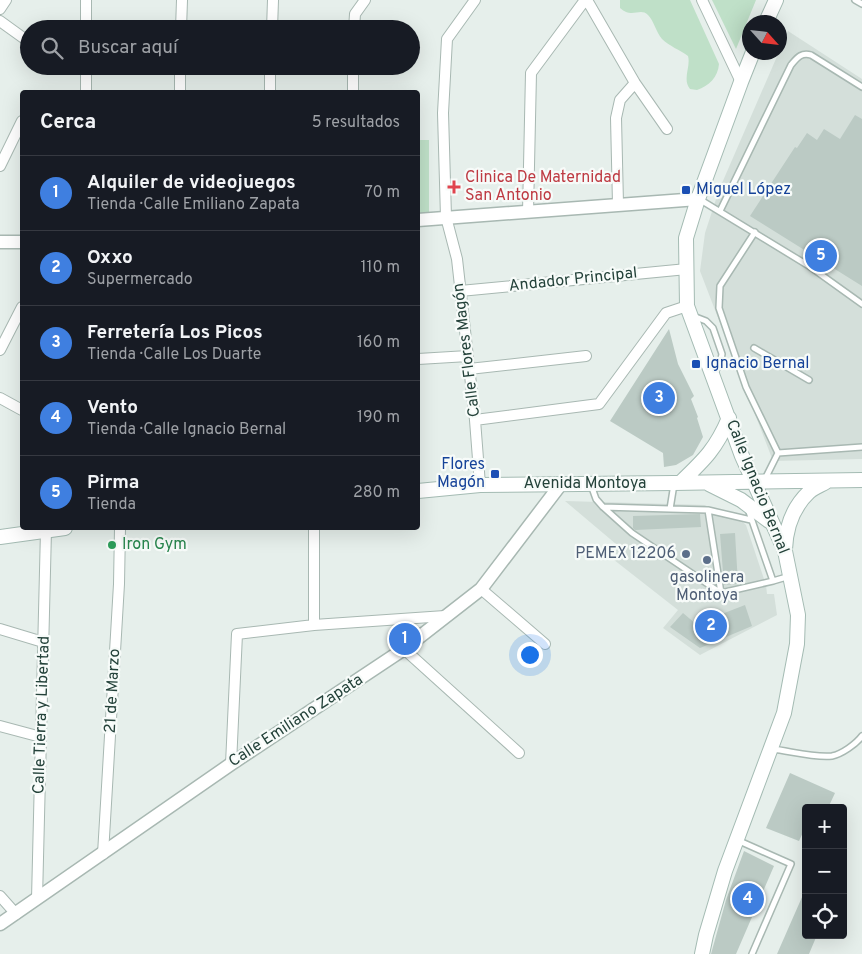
<!DOCTYPE html>
<html lang="es">
<head>
<meta charset="utf-8">
<style>
	body { margin:0; font-family:Overpass,sans-serif; background:#20242c; color:#f1f3f6 }
	.controls { position:absolute; right:15px; bottom:15px; display:grid; overflow:hidden; border-radius:5px; box-shadow:0 5px 20px #0002 }
	.controls button { width:45px; height:45px; display:grid; place-items:center; padding:0; border:0; border-bottom:1px solid #363941; background:#171b24; color:#f1f3f6; font:25px sans-serif }
	.compass { position:absolute; left:742px; top:15px; width:45px; height:45px; border-radius:50%; background:#171b24; box-shadow:0 5px 20px #0002; rotate:117deg }
	.you { position:absolute; left:529px; top:654px; width:18px; height:18px; margin:-12px; border:4px solid #fff; border-radius:50%; background:#1a73e8; box-shadow:0 0 0 8px #1a73e833 }
	.badge { display:grid; place-items:center; width:32px; height:32px; border-radius:50%; background:#f4845f; color:#fff; font-size:16px; font-weight:700 }
	.pin { position:absolute; translate:-50% -50%; border:2px solid #fff; box-shadow:0 1px 5px #0006 }
	.list { margin:0; padding:0; list-style:none }
	h2 { display:flex; justify-content:space-between; align-items:center; height:65px; margin:0; padding:0 20px; font-size:21px }
	h2 small { font-size:16px; font-weight:400; color:#9ea1a6 }
	.list li { display:grid; grid-template-columns:32px 1fr auto; gap:15px; align-items:center; box-sizing:border-box; height:75px; padding:0 20px; border-top:1px solid #363941 }
	.list b { display:block; font-size:19px; white-space:nowrap }
	.list p { margin:0; font-size:16px; white-space:nowrap; color:#9ea1a6 }
	.list em { font-size:16px; font-style:normal; color:#9ea1a6 }
	.icon { flex:none; width:28px; height:28px; fill:none; stroke:currentColor; stroke-width:2; stroke-linecap:round; stroke-linejoin:round }
	.map { position:relative; flex:none; width:862px; height:954px; overflow:hidden }
	.search { position:absolute; background:#171b24; box-shadow:0 5px 20px #0002; left:20px; top:20px; width:400px; height:55px; display:flex; align-items:center; gap:12px; box-sizing:border-box; padding:0 18px; border-radius:28px; color:#9ea1a6; font-size:19px }
	.panel { position:absolute; background:#171b24; box-shadow:0 5px 20px #0002; left:20px; top:90px; width:400px; height:440px; border-radius:5px }
	.map>svg:first-child { display:block }
	.built { fill:#d4dfda }
	.green { fill:#bfe0c8 }
	.building { fill:#bbcac4 }
	.lines { fill:none; stroke-linecap:round; stroke-linejoin:round }
	.service-casing { stroke:#a8b8b2; stroke-width:8 }
	.minor-casing { stroke:#a8b8b2; stroke-width:12 }
	.tertiary-casing { stroke:#a8b8b2; stroke-width:15 }
	.secondary-casing { stroke:#a4bbb3; stroke-width:16 }
	.service { stroke:#fff; stroke-width:5 }
	.minor { stroke:#fff; stroke-width:10 }
	.tertiary { stroke:#fff; stroke-width:12 }
	.secondary { stroke:#fff; stroke-width:14 }
	.health-dot { fill:#e0444e; stroke:#f7fbf9; stroke-width:2 }
	.transit-dot { fill:#1a4fb4; stroke:#f7fbf9; stroke-width:2 }
	.leisure-dot { fill:#2e9e5b; stroke:#f7fbf9; stroke-width:2 }
	.service-dot { fill:#5c6f8a; stroke:#f7fbf9; stroke-width:2 }
	.labels { text-anchor:middle; dominant-baseline:central; stroke-width:4.5; stroke-linejoin:round; paint-order:stroke }
	.health-label { font-size:16px; fill:#be3a42; stroke:#f7fbf9; text-anchor:start }
	.transit-label { font-size:16px; fill:#164399; stroke:#f7fbf9; text-anchor:start }
	.street-label { font-size:16px; fill:#24423a; stroke:#f7fbf9 }
	.leisure-label { font-size:16px; fill:#27864d; stroke:#f7fbf9; text-anchor:start }
	.service-label { font-size:16px; fill:#4e5e75; stroke:#f7fbf9; text-anchor:end }
</style>
</head>
<body>
<div class="map">
<svg width="862" height="954" viewBox="0 0 862 954">
	<rect width="100%" height="100%" fill="#e6efeb"/>
	<path class="built" d="M788,31L862,79V459L773,461L700,271L705,233L719,190Z
		M565,501L705,505L717,516H736L746,525L766,585L767,594H774L777,615L700,655L663,628L678,610L609,556L616,544Z"/>
	<path class="green" d="M620,0H690L719,64C718,77 709,86 697,90L690,89C682,79 691,67 688,56C680,50 669,46 662,39C656,32 654,21 648,15C640,7 632,19 620,8Z
		M712,0H756L736,49Z
		M418,140H429V213L418,214Z"/>
	<path class="building" d="M855,115L862,119V286L750,216L795,147L797,148L807,133L817,140L824,129L840,139Z
		M669,329L678,364L694,396L691,399L698,417L697,418L703,437L693,455L676,465L664,467L663,453L610,421Z
		M700,514L701,527L635,530L633,528V516Z
		M735,533L738,584L724,585L720,534Z
		M745,605L752,626L700,648L670,627L683,613L696,624Z
		M790,773L835,793L828,808H806V826L799,841L766,828Z
		M744,851L774,866L736,954H711L726,900Z
		M806,888V935H817L809,954H777Z"/>
	<g class="lines">
		<g class="service-casing">
			<path id="service" d="M855,0L862,4
				M699,199L809,266L862,304
				M720,211L791,65C797,58 801,52 811,55L862,87
				M755,232L720,286L719,308L746,387L778,453
				M693,316L706,321L713,328L722,354L721,359L715,373
				M754,348L809,380
				M765,479L778,453L862,447
				M591,485L596,499L603,507L632,533L721,593L708,510L670,509L674,484
				M603,507L670,509
				M708,510L751,520
				M773,581L790,576
				M721,593L773,581L748,509
				M772,749C790,751 814,758 832,756C842,754 856,744 862,736
				M737,840L791,864L752,954"/>
		</g>
		<g class="minor-casing">
			<path id="minor" d="M86,0V29
				M475,0L447,39L443,113L446,217L457,259L475,420L480,485
				M587,0L635,83L667,129
				M702,0L741,82
				M0,9L6,0
				M0,21L29,42
				M181,29L182,0
				M272,29L273,0
				M354,29L355,14L365,0
				M123,66L179,68
				M180,66V92
				M86,92V66
				M270,92V66
				M353,92V66
				M0,166L22,121
				M618,204L616,118L620,100L635,83
				M528,212L531,73L585,0
				M460,291L687,269
				M0,350L22,307
				M418,359L468,356
				M469,369L586,356
				M0,398L22,410
				M475,420L599,404L666,313L687,306
				M481,589L545,644
				M314,625V528
				M0,629L43,642
				M404,649L519,753
				M0,726L41,737
				M231,764L237,634L314,625L445,616
				M103,854L119,584L120,528
				M0,896L16,914
				M37,899L46,530"/>
		</g>
		<g class="tertiary-casing">
			<path id="tertiary" d="M418,220L698,199
				M0,242H22
				M0,924L231,764L404,649L481,589L561,484"/>
		</g>
		<g class="secondary-casing">
			<path id="secondary" d="M766,22L776,0
				M680,483C704,460 716,449 729,418
				M709,484L741,500L769,521
				M418,491L480,485L674,483L862,480
				M0,537L65,528
				M785,549C786,528 793,507 809,492C813,488 821,485 826,482
				M702,954L706,935L725,871L784,713L797,644L798,615L785,551L742,456L687,306L686,238L698,199L741,82L753,52"/>
		</g>
		<use href="#service" class="service"/>
		<use href="#minor" class="minor"/>
		<use href="#tertiary" class="tertiary"/>
		<use href="#secondary" class="secondary"/>
	</g>
	<path class="health-dot" d="M451.5 179.5h5v5h5v5h-5v5h-5v-5h-5v-5h5z"/>
	<g class="transit-dot">
		<rect x="681" y="185" width="10" height="10" rx="2.5"/>
		<rect x="691" y="359" width="10" height="10" rx="2.5"/>
		<rect x="490" y="469" width="10" height="10" rx="2.5"/>
	</g>
	<circle class="leisure-dot" cx="112" cy="545" r="5"/>
	<g class="service-dot">
		<circle cx="686" cy="554" r="5"/>
		<circle cx="707" cy="560" r="5"/>
	</g>
	<g class="labels">
		<g class="health-label">
			<text x="465" y="178">Clinica De Maternidad<tspan x="465" dy="18">San Antonio</tspan></text>
		</g>
		<g class="transit-label">
			<text x="696" y="190">Miguel López</text>
			<text x="706" y="364">Ignacio Bernal</text>
			<text x="485" y="465" text-anchor="end">Flores<tspan x="485" dy="18">Magón</tspan></text>
		</g>
		<g class="street-label">
			<text transform="translate(573 280) rotate(-6)">Andador Principal</text>
			<text transform="translate(467 350) rotate(-97)">Calle Flores Magón</text>
			<text x="585" y="484">Avenida Montoya</text>
			<text transform="translate(757 487) rotate(68)">Calle Ignacio Bernal</text>
			<text transform="translate(113 691) rotate(-87)">21 de Marzo</text>
			<text transform="translate(42 715) rotate(-88)">Calle Tierra y Libertad</text>
			<text transform="translate(296 721) rotate(-33)">Calle Emiliano Zapata</text>
		</g>
		<g class="leisure-label">
			<text x="122" y="545">Iron Gym</text>
		</g>
		<g class="service-label">
			<text x="676" y="554">PEMEX 12206</text>
			<text x="707" y="578" text-anchor="middle">gasolinera<tspan x="707" dy="18">Montoya</tspan></text>
		</g>
	</g>
</svg>
<div class="controls">
<button>+</button>
<button>−</button>
<button><svg class="icon" aria-label="locate" viewBox="0 0 24 24"><circle cx="12" cy="12" r="6"/><path d="M12 2v4M12 18v4M2 12h4M18 12h4"/></svg></button>
</div>
<svg class="compass" viewBox="-18 -18 36 36"><path d="M0-13l5 13h-10z" fill="#e53935"/><path d="M0 13l5-13h-10z" fill="#9ea1a6"/></svg>
<div class="you"></div>
<div class="pin badge" style="left:405px;top:639px;background:#3f7fe0">1</div>
<div class="pin badge" style="left:711px;top:626px;background:#3f7fe0">2</div>
<div class="pin badge" style="left:659px;top:398px;background:#3f7fe0">3</div>
<div class="pin badge" style="left:748px;top:899px;background:#3f7fe0">4</div>
<div class="pin badge" style="left:821px;top:256px;background:#3f7fe0">5</div>
<div class="search"><svg class="icon" aria-label="search" viewBox="0 0 24 24"><circle cx="10" cy="10" r="6"/><path d="M15 15l6 6"/></svg>Buscar aquí</div>
<section class="panel">
<h2>Cerca<small>5 resultados</small></h2>
<ul class="list">
<li><span class="badge" style="background:#3f7fe0">1</span><div><b>Alquiler de videojuegos</b><p>Tienda · Calle Emiliano Zapata</p></div><em>70 m</em></li>
<li><span class="badge" style="background:#3f7fe0">2</span><div><b>Oxxo</b><p>Supermercado</p></div><em>110 m</em></li>
<li><span class="badge" style="background:#3f7fe0">3</span><div><b>Ferretería Los Picos</b><p>Tienda · Calle Los Duarte</p></div><em>160 m</em></li>
<li><span class="badge" style="background:#3f7fe0">4</span><div><b>Vento</b><p>Tienda · Calle Ignacio Bernal</p></div><em>190 m</em></li>
<li><span class="badge" style="background:#3f7fe0">5</span><div><b>Pirma</b><p>Tienda</p></div><em>280 m</em></li>
</ul>
</section>
</div>
</body>
</html>
